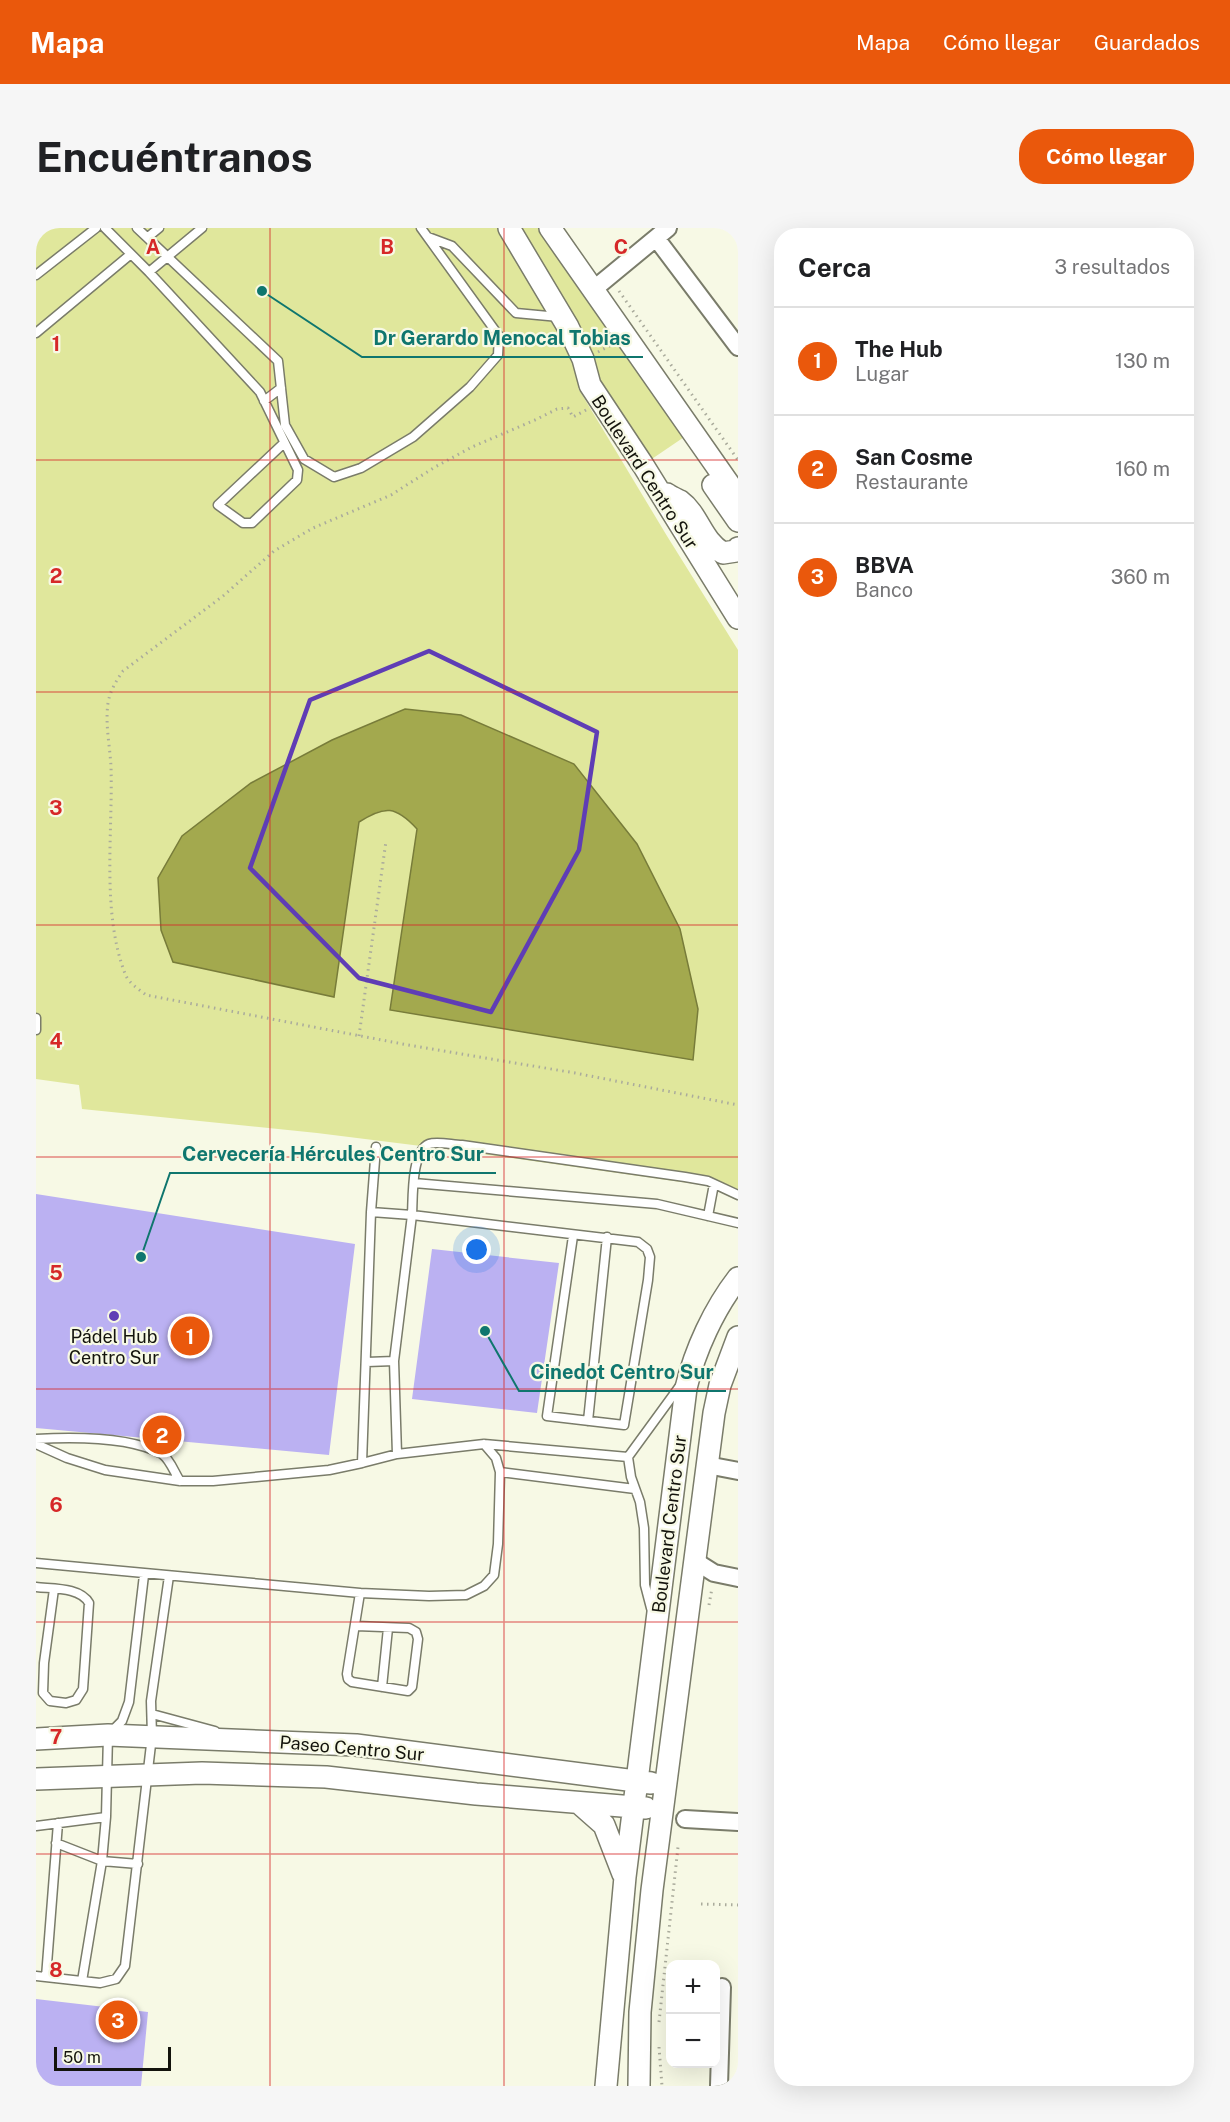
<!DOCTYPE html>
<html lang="es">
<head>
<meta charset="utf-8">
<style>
	body { margin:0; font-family:"Public Sans",sans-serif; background:#f6f6f6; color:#202124 }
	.controls { position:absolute; right:18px; bottom:18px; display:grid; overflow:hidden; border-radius:12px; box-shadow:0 6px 24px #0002 }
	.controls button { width:54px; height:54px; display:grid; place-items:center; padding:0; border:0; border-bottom:2px solid #e0e0e0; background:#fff; color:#202124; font:30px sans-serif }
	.scale { position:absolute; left:18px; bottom:15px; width:117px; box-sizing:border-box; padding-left:6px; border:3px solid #13130c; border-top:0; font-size:16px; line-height:21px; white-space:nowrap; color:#13130c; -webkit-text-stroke:4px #f7f9e5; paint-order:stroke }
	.you { position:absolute; left:441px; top:1022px; width:21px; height:21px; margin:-15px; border:4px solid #fff; border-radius:50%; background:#1a73e8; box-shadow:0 0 0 9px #1a73e833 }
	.badge { display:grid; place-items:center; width:39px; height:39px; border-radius:50%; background:#ea580c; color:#fff; font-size:20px; font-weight:700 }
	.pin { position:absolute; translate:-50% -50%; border:3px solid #fff; box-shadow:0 2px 6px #0006 }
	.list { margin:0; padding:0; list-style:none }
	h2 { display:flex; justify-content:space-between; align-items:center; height:78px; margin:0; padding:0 24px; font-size:26px }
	h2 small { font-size:20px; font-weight:400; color:#757577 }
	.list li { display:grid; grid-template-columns:39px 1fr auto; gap:18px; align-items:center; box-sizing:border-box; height:108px; padding:0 24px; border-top:2px solid #e0e0e0 }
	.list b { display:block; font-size:22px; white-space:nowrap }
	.list p { margin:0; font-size:20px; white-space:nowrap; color:#757577 }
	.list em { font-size:20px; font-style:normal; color:#757577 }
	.map { position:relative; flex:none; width:702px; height:1858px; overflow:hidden; border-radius:24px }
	header { display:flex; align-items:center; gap:36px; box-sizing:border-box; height:84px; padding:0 30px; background:#ea580c; color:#fff }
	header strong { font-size:28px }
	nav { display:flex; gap:33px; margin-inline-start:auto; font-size:21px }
	.intro { display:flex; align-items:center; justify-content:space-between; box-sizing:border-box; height:144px; padding:0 36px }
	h1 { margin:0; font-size:42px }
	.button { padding:15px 27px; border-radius:24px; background:#ea580c; color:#fff; font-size:21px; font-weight:700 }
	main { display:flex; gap:36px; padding:0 36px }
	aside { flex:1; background:#fff; border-radius:24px; box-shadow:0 6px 24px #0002 }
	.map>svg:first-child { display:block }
	.green { fill:#e0e79c }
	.water { fill:#a3a94e; stroke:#787c3a; stroke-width:1.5 }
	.building { fill:#bbb1f2 }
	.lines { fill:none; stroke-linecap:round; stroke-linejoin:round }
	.service-casing { stroke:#7a7c6a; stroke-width:11 }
	.minor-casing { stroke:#7a7c6a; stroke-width:20 }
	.tertiary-casing { stroke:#7a7c6a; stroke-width:24 }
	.path { stroke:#aaab9c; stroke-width:3; stroke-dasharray:1.5 4.5; stroke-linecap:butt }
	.service { stroke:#fff; stroke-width:8 }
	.minor { stroke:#fff; stroke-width:16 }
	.tertiary { stroke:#fff; stroke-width:21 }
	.marked { fill:none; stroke:#5f3db5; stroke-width:4.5; stroke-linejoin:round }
	.grid { fill:none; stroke:#d62828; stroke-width:1.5; stroke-opacity:0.55 }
	.poi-dot { fill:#5f3db5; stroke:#f7f9e5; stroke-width:2 }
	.labels { text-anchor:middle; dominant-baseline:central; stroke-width:4.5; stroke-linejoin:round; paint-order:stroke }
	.street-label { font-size:18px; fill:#13130c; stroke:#f7f9e5 }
	.poi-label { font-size:18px; fill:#13130c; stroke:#f7f9e5 }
	.grid-label { font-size:20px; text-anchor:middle; font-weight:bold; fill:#d62828; stroke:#f7f9e5; stroke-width:4.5; stroke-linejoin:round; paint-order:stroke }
	.leader { fill:none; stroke:#0f766e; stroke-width:2 }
	.callout-dot { fill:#0f766e; stroke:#f7f9e5; stroke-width:2 }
	.callout-label { font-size:20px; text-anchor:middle; font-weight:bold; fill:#0f766e; stroke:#f7f9e5; stroke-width:4.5; stroke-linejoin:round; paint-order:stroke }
</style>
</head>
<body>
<header>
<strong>Mapa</strong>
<nav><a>Mapa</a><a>Cómo llegar</a><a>Guardados</a></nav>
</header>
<div class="intro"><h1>Encuéntranos</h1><a class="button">Cómo llegar</a></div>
<main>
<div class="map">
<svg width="702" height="1858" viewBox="0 0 702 1858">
	<rect width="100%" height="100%" fill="#f7f9e5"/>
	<path class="green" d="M0,0H514L657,203L607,237L554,158L542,160L631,308L702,422V962L425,923L281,905L46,881L43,857L0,851Z"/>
	<path class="water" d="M369,481L425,487L538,536L601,616L644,701L662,781L657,832L354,782L381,601C360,578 349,577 323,594L298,769L137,734L125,702L122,650L146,608L215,555L296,512Z"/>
	<path class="building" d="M0,966L319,1016L293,1227L0,1200Z
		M396,1021L523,1035L501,1185L376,1171Z
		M0,1771L112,1784L105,1858H0Z"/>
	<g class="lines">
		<g class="service-casing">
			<path id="service" d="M69,0L113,44L224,164L262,242L261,252L216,295H207L182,277L248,215
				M101,0L242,133L249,197L268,231L298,249L325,240L377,209L434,159L462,127L463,108L385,0
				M112,9L123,0
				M392,9L416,18L480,85L523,89
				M113,44L166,0
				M0,47L60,0
				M0,105L95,26
				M228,173L245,160
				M0,790V802
				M378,955L621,976L702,995
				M335,984L340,919
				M672,988L678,956
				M331,1134L358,1133
				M552,1193L571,1009
				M0,1211C37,1209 93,1208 126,1226C134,1231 139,1246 144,1253
				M0,1216L31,1230L69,1242L144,1253H177L293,1242L326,1235L361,1226L448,1216L592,1229
				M448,1216L460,1230L464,1244
				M361,1226L358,1133L376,987L602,1014L611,1021L614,1029L612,1052L588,1197L511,1188L537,1008
				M326,1235L335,984L376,987C377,971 375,923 393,916C401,913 417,917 426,917L649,949L672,953L702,967
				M0,1335L324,1365L393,1368L430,1367L448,1358L458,1347L462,1316L464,1244L599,1261
				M0,1359C17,1361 44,1359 53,1375L47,1461L40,1472L30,1475L14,1473L7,1465L8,1435L18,1361
				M615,1380L609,1357L608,1300L604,1274L595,1249L592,1229L646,1155
				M320,1398L373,1400L380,1404L382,1411L376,1459L372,1463L316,1454L312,1451L311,1446L324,1365
				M346,1459L352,1400
				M116,1486L179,1503
				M0,1598L70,1589L72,1507L86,1493L93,1474L108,1347
				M20,1615L66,1633L102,1636
				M0,1748L64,1755L80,1751L89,1738L116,1508L115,1473L133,1348
				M10,1749L22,1595
				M46,1753L66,1633L70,1589"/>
		</g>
		<g class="minor-casing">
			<path id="minor" d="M620,10L702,119
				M558,61L632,0
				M671,1237L702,1243
				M659,1333L678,1345L702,1350
				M649,1591L702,1594
				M683,1858L686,1759"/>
		</g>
		<g class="tertiary-casing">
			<path id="tertiary" d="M473,0L532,99L547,131L554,157L607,237L702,390
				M514,0L702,269
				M677,257L702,293
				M631,266C635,269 640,271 644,273C663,287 665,312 687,325L700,323L702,320
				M0,1511L72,1507L320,1517L615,1555
				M0,1551L166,1545L290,1549L440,1566L610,1580
				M543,1575L568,1597L587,1646
				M570,1858L589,1649L650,1160C659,1122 678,1081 702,1050
				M603,1858L604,1784L616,1662L678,1185L684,1157L702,1109"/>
		</g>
		<path class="path" d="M583,63L702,232
			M562,124L575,117
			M550,182L537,189L532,180L521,181L499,192L436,219L399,239L355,267L277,300L238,323L187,368L87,443C80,453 74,463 72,475C69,497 74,518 75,539C77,606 65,686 90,748C94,756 104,762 110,767L372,817L539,845L702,877
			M323,808L350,613
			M673,1377L676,1360
			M665,1676L702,1677
			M623,1794L642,1619
			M623,1819L626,1858"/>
		<use href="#service" class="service"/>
		<use href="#minor" class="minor"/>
		<use href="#tertiary" class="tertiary"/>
	</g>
	<path class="marked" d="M393,423L561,504L543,622L455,784L323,750L214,640L274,472Z"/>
	<path class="grid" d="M234,0V1858M468,0V1858M0,232H702M0,464H702M0,697H702M0,929H702M0,1161H702M0,1394H702M0,1626H702"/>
	<circle class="poi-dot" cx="78" cy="1088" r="6"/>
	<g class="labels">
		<g class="street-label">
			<text transform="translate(609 244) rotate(57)">Boulevard Centro Sur</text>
			<text transform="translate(633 1296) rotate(-83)">Boulevard Centro Sur</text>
			<text transform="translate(316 1520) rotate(5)">Paseo Centro Sur</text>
		</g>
		<g class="poi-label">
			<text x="78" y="1108">Pádel Hub<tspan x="78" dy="21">Centro Sur</tspan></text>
		</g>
	</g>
	<g class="grid-label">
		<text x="117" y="26">A</text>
		<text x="351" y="26">B</text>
		<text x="585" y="26">C</text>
		<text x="20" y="123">1</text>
		<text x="20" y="355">2</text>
		<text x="20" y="587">3</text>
		<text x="20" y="820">4</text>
		<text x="20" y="1052">5</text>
		<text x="20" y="1284">6</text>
		<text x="20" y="1516">7</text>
		<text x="20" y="1749">8</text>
	</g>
	<path class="leader" d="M226 63L326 129H607M105 1029L134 945H460M449 1103L483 1163H690"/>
	<g class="callout-dot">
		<circle cx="226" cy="63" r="6"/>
		<circle cx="105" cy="1029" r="6"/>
		<circle cx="449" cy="1103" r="6"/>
	</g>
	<g class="callout-label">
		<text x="466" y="117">Dr Gerardo Menocal Tobias</text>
		<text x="297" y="933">Cervecería Hércules Centro Sur</text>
		<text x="586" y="1151">Cinedot Centro Sur</text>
	</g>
</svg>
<div class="controls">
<button>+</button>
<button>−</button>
</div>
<div class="scale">50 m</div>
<div class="you"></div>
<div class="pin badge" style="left:154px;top:1108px">1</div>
<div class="pin badge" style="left:126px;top:1207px">2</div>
<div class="pin badge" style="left:82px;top:1792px">3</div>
</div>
<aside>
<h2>Cerca<small>3 resultados</small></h2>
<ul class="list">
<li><span class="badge">1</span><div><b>The Hub</b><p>Lugar</p></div><em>130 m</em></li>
<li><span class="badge">2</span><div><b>San Cosme</b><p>Restaurante</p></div><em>160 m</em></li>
<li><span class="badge">3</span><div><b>BBVA</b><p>Banco</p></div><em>360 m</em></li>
</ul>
</aside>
</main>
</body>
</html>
